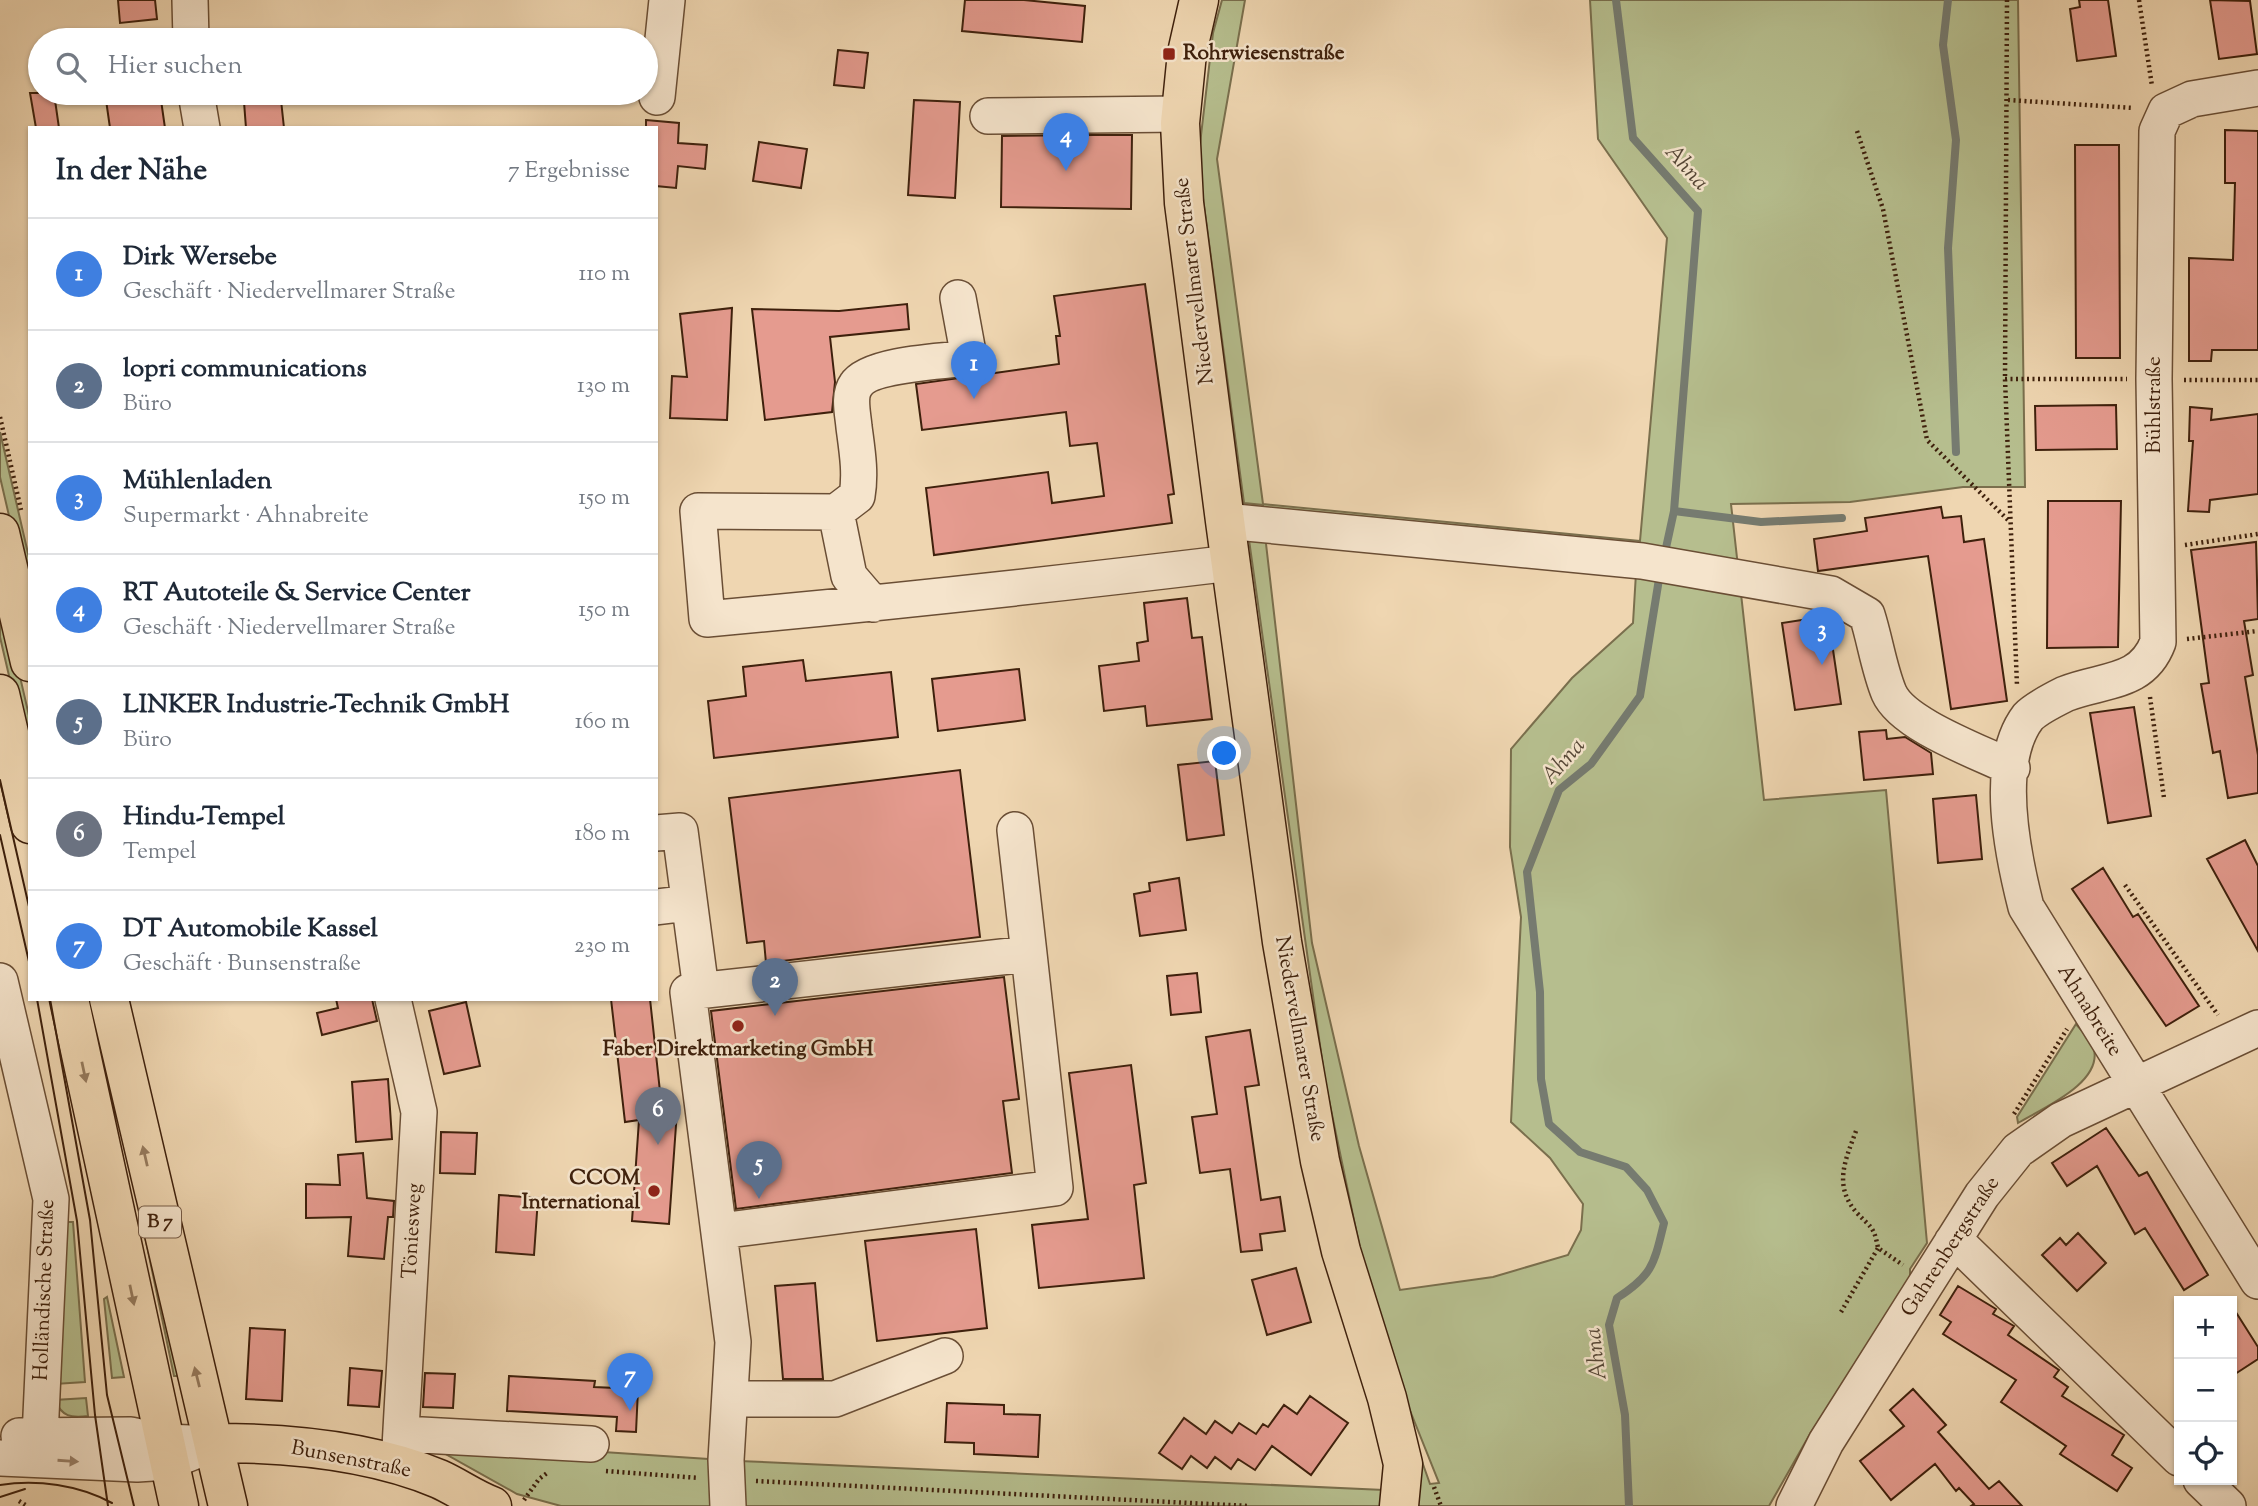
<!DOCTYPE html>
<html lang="de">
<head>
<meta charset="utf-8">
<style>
	body { margin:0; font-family:"Sorts Mill Goudy",serif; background:#f6f6f7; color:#1f2937 }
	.controls { position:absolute; right:21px; bottom:21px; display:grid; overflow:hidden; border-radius:0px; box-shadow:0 2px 5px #0004 }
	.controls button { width:63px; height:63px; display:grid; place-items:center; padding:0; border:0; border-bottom:2px solid #e0e1e3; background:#fff; color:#1f2937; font:35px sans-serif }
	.you { position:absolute; left:1225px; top:754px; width:24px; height:24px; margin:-18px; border:5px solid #fff; border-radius:50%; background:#1a73e8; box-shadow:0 0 0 10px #1a73e833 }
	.badge { display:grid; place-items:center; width:46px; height:46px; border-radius:50%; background:#2563eb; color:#fff; font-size:23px; font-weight:700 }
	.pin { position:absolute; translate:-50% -58px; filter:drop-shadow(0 2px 4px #0008) }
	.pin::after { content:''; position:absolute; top:37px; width:24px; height:21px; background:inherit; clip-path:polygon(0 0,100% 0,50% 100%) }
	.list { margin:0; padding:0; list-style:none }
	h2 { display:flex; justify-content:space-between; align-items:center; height:91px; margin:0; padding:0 28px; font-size:30px }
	h2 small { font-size:23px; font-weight:400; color:#747a83 }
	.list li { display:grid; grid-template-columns:46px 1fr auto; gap:21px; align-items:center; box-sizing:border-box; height:112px; padding:0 28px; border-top:2px solid #e0e1e3 }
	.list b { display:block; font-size:26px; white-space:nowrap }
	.list p { margin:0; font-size:23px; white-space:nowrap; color:#747a83 }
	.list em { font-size:23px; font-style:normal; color:#747a83 }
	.icon { flex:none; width:38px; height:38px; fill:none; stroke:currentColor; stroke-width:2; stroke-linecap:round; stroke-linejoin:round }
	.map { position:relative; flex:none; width:2258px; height:1506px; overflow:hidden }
	.search { position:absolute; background:#fff; box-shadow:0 2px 5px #0004; left:28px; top:28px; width:630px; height:77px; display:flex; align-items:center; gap:18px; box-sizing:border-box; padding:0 24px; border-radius:38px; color:#747a83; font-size:26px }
	.panel { position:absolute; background:#fff; box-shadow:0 2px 5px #0004; left:28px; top:126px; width:630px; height:875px; border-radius:0px }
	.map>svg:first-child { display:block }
	.green { fill:#b6be8e; stroke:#7a6f4d; stroke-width:2; fill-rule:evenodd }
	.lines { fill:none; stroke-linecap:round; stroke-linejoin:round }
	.stream { stroke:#767b70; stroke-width:8 }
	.building { fill:#e59b8f; stroke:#3e200c; stroke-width:2 }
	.minor-casing { stroke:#6a4e35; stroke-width:38 }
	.major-casing { stroke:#3e200c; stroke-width:41 }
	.path { stroke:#3e200c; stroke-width:4.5; stroke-dasharray:2 3.5; stroke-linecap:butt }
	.minor { stroke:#f5e4cc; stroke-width:35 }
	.major { stroke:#efd6b1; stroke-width:38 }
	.tram { stroke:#3e200c; stroke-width:2 }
	.oneway { fill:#967b5e }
	.oneway2 { fill:#9a826c }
	.poi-dot { fill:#8f2418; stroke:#f5e4cc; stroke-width:2.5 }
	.labels { text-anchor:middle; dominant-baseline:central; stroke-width:5; stroke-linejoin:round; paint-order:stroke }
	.shield { fill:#f5e4cc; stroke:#755b46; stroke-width:2 }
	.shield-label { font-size:19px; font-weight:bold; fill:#3e200c }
	.poi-label { font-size:21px; font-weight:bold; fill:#3e200c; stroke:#f5e4cc; text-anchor:start }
	.street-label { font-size:21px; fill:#3e200c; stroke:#f5e4cc }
	.water-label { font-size:23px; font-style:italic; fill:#554636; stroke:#f5e4cc }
</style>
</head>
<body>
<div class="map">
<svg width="2258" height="1506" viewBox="0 0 2258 1506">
	<rect width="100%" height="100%" fill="#efd6b1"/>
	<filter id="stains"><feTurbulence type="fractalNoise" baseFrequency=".00286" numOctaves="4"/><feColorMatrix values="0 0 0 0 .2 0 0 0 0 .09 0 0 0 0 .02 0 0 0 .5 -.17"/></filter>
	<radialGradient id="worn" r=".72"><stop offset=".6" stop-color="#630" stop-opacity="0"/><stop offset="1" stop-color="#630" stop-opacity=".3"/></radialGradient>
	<path class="green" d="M1222,0H1245L1217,159L1263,504L1640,541L1667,238L1598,139L1590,0H2018L2025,487H1963L1850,502L1731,504L1764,800L1886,790L1927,1243L1910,1269V1283L1810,1434L1769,1506H561L517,1494L442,1452H603L739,1461L1384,1490L1414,1439L1430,1484L1439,1483L1401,1388L1360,1249L1325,1081L1249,540L1265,535L1263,505L1244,503L1198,161L1213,33ZM1265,535L1636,573L1633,623L1572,678L1511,749L1510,847L1521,917L1511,1122L1550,1158L1583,1204L1581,1230L1568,1255L1493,1277L1400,1290L1359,1146L1312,943Z
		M0,432L30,562V606L0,477Z
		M0,590L30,720V766L0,637Z
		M88,999H97L184,1376H174L102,1030Z
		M2076,1024C2081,1030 2090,1039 2093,1046C2106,1082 2041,1109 2018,1123L2017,1117Z
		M66,1222H73L85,1382L55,1384Z
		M107,1297L124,1377L112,1378L104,1299Z
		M86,1398L88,1416C71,1418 62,1417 55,1400Z"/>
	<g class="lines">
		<path class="stream" d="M1616,0L1633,138L1698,211L1674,511L1664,557
			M1948,0L1943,45L1956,140L1948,248L1956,452
			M1674,511L1761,522L1842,518
			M1629,1506L1625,1415L1609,1325L1617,1298C1653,1275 1654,1264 1664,1223L1647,1190L1626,1167L1580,1152L1549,1124L1541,1079L1540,992L1527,872L1559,790L1591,764L1640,696L1660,573"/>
	</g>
	<path class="building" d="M118,0H155L157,19L120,23Z
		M965,0H1024L1085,6L1082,42L962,31Z
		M2079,0H2108L2116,56L2077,61L2070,9L2080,7Z
		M2210,0L2250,1L2257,54L2219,59Z
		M838,50L868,53L864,88L834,85Z
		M30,93H54L59,128H36Z
		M105,93H160L165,128H110Z
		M281,100L284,128H246L244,102Z
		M914,100L960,102L955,198L908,195Z
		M646,120L679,123L678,143L707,145L705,169L678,166L676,188L656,186V128H646Z
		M2225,130L2258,131V350H2212L2211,361H2189V258L2233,260L2235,183H2225Z
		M1095,135H1132L1131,209L1001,207L1002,136Z
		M759,142L807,149L801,188L753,181Z
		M2075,145H2119L2120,358H2076Z
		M1145,284L1174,494L1168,495L1172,523L934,555L926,488L1048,472L1052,503L1104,496L1097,443L1070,446L1066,412L922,430L916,384L1059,364L1056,336H1060L1054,296Z
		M907,304L909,329L830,337L835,382L832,412L765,420L752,309L839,311Z
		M732,308L727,420L670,418L672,376L687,377L680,314Z
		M2116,405L2117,449L2036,450L2035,406Z
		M2190,407L2212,409L2211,420L2258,414V494L2210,500L2209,512L2188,511L2193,441H2189Z
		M2048,501H2121L2118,647L2047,648Z
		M1941,507L1943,518L1961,516L1964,542L1984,539L2007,701L1951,709L1928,556L1818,571L1814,539L1867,531L1865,518Z
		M2256,542L2258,619L2244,621L2253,675L2245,677L2258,755V793L2228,798L2220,751L2213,753L2201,684L2209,683L2191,550Z
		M1187,598L1192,638L1202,637L1212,719L1147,726L1145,706L1104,711L1099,666L1139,661L1137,643L1148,641L1144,603Z
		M1828,616L1841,704L1795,710L1782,623Z
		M803,660L806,681L891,672L898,737L714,758L708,701L746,696L743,667Z
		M1019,669L1025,720L938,731L932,679Z
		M2134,707L2151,816L2108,823L2090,713Z
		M1886,730L1887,739L1905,737L1931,753L1933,774L1864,780L1859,732Z
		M1215,761L1224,835L1187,840L1178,765Z
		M960,770L980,937L766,963L764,941L747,943L729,798Z
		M1976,795L1982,859L1938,863L1933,799Z
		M2245,840L2258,866V951L2207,859Z
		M2103,868L2133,917L2138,914L2199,1006L2166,1026L2072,889Z
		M1179,878L1186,930L1140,936L1134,894L1150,891L1149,883Z
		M1197,973L1201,1012L1171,1015L1167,976Z
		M1004,977L1019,1099L1003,1101L1012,1173L736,1209L711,1011Z
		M336,999H372L377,1021L322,1035L317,1013L338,1008Z
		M611,999H650L662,1110L677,1111L669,1224L632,1221L639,1120L625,1122Z
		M466,1002L480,1066L444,1074L429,1011Z
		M1250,1030L1259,1085L1245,1087L1261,1200L1280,1197L1285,1231L1260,1234L1262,1250L1241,1252L1230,1169L1200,1173L1192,1117L1217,1114L1206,1037Z
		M1131,1065L1146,1183L1134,1185L1144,1278L1039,1288L1032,1225L1088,1219L1069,1073Z
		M388,1079L392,1139L356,1142L352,1082Z
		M2106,1128L2139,1176L2147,1172L2208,1275L2184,1290L2145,1228L2135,1234L2097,1166L2067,1186L2052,1163Z
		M441,1132L477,1133L475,1174L440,1173Z
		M363,1153L367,1198L394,1201L393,1217H388L384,1259L348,1256L351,1217L306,1218V1184L340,1185L338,1155Z
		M499,1195L538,1198L534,1255L496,1252Z
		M976,1229L987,1328L877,1341L865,1241Z
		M2078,1233L2106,1263L2077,1291L2042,1255L2060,1238L2066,1245Z
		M1296,1268L1311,1322L1267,1335L1252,1280Z
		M815,1283L823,1379H783L775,1286Z
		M1958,1286L1996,1309L1993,1314L2014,1326L2008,1335L2059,1370L2054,1377L2068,1387L2062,1396L2124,1435L2112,1455L2132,1468L2117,1491L2060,1454L2066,1446L2001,1402L2016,1380L1943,1334L1951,1322L1940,1315Z
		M2232,1306L2258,1347V1359L2232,1376Z
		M250,1328L285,1330L282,1401L246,1399Z
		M350,1368L382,1371L379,1407L348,1405Z
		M425,1373L455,1374L453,1408L423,1407Z
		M509,1376L595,1381L594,1387L638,1389L636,1432L616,1431L617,1417L507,1411Z
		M1913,1389L1946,1425L1938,1432L1989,1489L1999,1481L2022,1506H1971L1974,1504L1959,1488L1956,1491L1935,1464L1891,1500L1860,1461L1904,1426L1890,1410Z
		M1310,1396L1348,1423L1311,1475L1272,1446L1255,1470L1238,1459L1231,1469L1215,1457L1207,1468L1191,1456L1182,1469L1159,1453L1184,1418L1206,1434L1215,1421L1232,1433L1239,1423L1256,1434L1263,1424L1268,1427L1284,1405L1297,1414Z
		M947,1403L1004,1405V1414L1040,1415L1038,1457L974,1454V1443L945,1442Z"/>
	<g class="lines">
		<g class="minor-casing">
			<path id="minor" d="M190,0L191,40
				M2258,88L2192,99L2166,111L2157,131L2154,379L2158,642C2142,685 2102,679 2065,694C2055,699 2035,709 2028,717C1993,763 2013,856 2026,907L2258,1281
				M196,93L202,128
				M657,97L667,0
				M988,116L1181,114
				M836,512L857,496C861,473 857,450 854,427C853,414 848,396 856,385C869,364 945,361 969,358L958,298
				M1225,521L1642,561L1831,594L1867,615C1875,640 1879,669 1889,693C1903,725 1980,752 2012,768
				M873,604L849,576L836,512L698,511L707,619C882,603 1056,584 1231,563
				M1015,830L1029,954
				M656,833L680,831L701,990
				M656,907L689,903
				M0,981L51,1199L40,1437
				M393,999L419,1112L399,1465
				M720,1231L1055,1188L1029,954L688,992L733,1342L726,1460L728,1506
				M1952,1242L1965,1250L2179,1458
				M730,1399H835L945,1356
				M403,1434L591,1444
				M19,1436L131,1435L164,1442L190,1443
				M0,1458L137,1464L168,1462L215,1443
				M2201,1480L2228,1506
				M1794,1506L1826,1442L1982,1195L2018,1150L2061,1120L2258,1028"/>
		</g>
		<g class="major-casing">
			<path id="major" d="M1199,0L1187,53L1180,123L1184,203L1225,521L1282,942L1320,1161L1341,1251L1387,1398L1403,1464L1399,1506
				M0,533L30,662
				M0,694L30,824
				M69,999L179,1506
				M109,999L228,1506
				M215,1443C289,1443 370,1450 439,1479C457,1487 473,1499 492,1506"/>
		</g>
		<path class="path" d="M2007,0L2005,379L2017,686
			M2139,0L2152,86
			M2008,100L2134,108
			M1857,131L1883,209L1927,440L2008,520
			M2005,379H2127
			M2184,380H2258
			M0,417L21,510
			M2185,545L2258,534
			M2187,639L2258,631
			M2150,697L2164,798
			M2125,885L2218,1015
			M2014,1114L2067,1029
			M1856,1131C1845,1161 1833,1186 1857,1213C1871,1228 1874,1226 1878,1248L1903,1265
			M1841,1312L1878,1248
			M606,1471L699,1478
			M756,1481L1249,1506
			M1434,1487L1441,1506
			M524,1500L539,1479L547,1473
			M19,1501L27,1506"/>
		<use href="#minor" class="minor"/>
		<use href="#major" class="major"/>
		<path class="tram" d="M0,780L30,911
			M0,835L30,966
			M37,999L77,1221L95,1415L108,1506
			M50,999L90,1220L107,1395L134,1506
			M0,1485C37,1479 79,1485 112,1503
			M0,1497L25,1489"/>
	</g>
	<defs><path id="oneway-solid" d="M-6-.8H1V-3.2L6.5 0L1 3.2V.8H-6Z" transform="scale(1.75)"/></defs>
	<g class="oneway">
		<use href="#oneway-solid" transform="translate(84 1072) rotate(78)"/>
		<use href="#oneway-solid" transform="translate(145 1156) rotate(-103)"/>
		<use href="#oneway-solid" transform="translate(132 1295) rotate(78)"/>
		<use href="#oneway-solid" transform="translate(197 1377) rotate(-104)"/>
	</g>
	<use class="oneway2" href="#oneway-solid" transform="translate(68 1461) rotate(4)"/>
	<g class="poi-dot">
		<rect x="1162" y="47" width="14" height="14" rx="3.5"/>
		<circle cx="738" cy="1026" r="7"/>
		<circle cx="654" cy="1191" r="7"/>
	</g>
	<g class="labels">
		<rect class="shield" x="139" y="1206.5" width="42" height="31" rx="5"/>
		<g class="shield-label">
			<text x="160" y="1222">B 7</text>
		</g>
		<g class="poi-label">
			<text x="1183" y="54">Rohrwiesenstraße</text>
			<text x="738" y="1050" text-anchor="middle">Faber Direktmarketing GmbH</text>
			<text x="640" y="1179" text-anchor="end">CCOM<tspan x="640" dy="24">International</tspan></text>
		</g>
		<g class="street-label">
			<text transform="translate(1195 281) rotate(-97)">Niedervellmarer Straße</text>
			<text transform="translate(2155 405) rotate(-90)">Bühlstraße</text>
			<text transform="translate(2089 1011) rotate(58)">Ahnabreite</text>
			<text transform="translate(1299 1039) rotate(80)">Niedervellmarer Straße</text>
			<text transform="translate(413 1231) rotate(-87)">Töniesweg</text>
			<text transform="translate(1951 1247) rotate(-57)">Gahrenbergstraße</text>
			<text transform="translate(45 1290) rotate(-88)">Holländische Straße</text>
			<text transform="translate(351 1460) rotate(11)">Bunsenstraße</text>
		</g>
		<g class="water-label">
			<text transform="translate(1686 168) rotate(48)">Ahna</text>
			<text transform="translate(1564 762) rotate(-49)">Ahna</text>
			<text transform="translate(1597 1354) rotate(-97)">Ahna</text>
		</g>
	</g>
	<rect width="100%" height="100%" filter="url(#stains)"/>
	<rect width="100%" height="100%" fill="url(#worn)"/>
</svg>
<div class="controls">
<button>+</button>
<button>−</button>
<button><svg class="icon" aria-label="locate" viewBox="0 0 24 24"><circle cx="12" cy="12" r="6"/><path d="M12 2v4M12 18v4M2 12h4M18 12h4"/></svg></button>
</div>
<div class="you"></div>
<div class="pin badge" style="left:974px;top:399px;background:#3f7fe0">1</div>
<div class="pin badge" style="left:775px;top:1016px;background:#5c6f8a">2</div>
<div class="pin badge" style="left:1822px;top:665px;background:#3f7fe0">3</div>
<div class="pin badge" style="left:1066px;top:171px;background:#3f7fe0">4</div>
<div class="pin badge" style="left:759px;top:1199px;background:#5c6f8a">5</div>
<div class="pin badge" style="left:658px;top:1145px;background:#6b7280">6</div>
<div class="pin badge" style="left:630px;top:1411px;background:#3f7fe0">7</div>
<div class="search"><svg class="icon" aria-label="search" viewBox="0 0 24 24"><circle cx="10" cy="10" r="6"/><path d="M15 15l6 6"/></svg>Hier suchen</div>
<section class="panel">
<h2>In der Nähe<small>7 Ergebnisse</small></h2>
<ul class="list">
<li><span class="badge" style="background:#3f7fe0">1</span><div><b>Dirk Wersebe</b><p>Geschäft · Niedervellmarer Straße</p></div><em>110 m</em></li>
<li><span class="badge" style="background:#5c6f8a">2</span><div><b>lopri communications</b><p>Büro</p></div><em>130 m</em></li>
<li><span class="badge" style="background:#3f7fe0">3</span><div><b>Mühlenladen</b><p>Supermarkt · Ahnabreite</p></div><em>150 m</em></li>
<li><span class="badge" style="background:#3f7fe0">4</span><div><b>RT Autoteile &amp; Service Center</b><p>Geschäft · Niedervellmarer Straße</p></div><em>150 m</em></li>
<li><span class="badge" style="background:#5c6f8a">5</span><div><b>LINKER Industrie-Technik GmbH</b><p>Büro</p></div><em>160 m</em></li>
<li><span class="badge" style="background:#6b7280">6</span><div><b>Hindu-Tempel</b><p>Tempel</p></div><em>180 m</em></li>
<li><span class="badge" style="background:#3f7fe0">7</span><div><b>DT Automobile Kassel</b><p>Geschäft · Bunsenstraße</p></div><em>230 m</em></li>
</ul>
</section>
</div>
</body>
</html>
